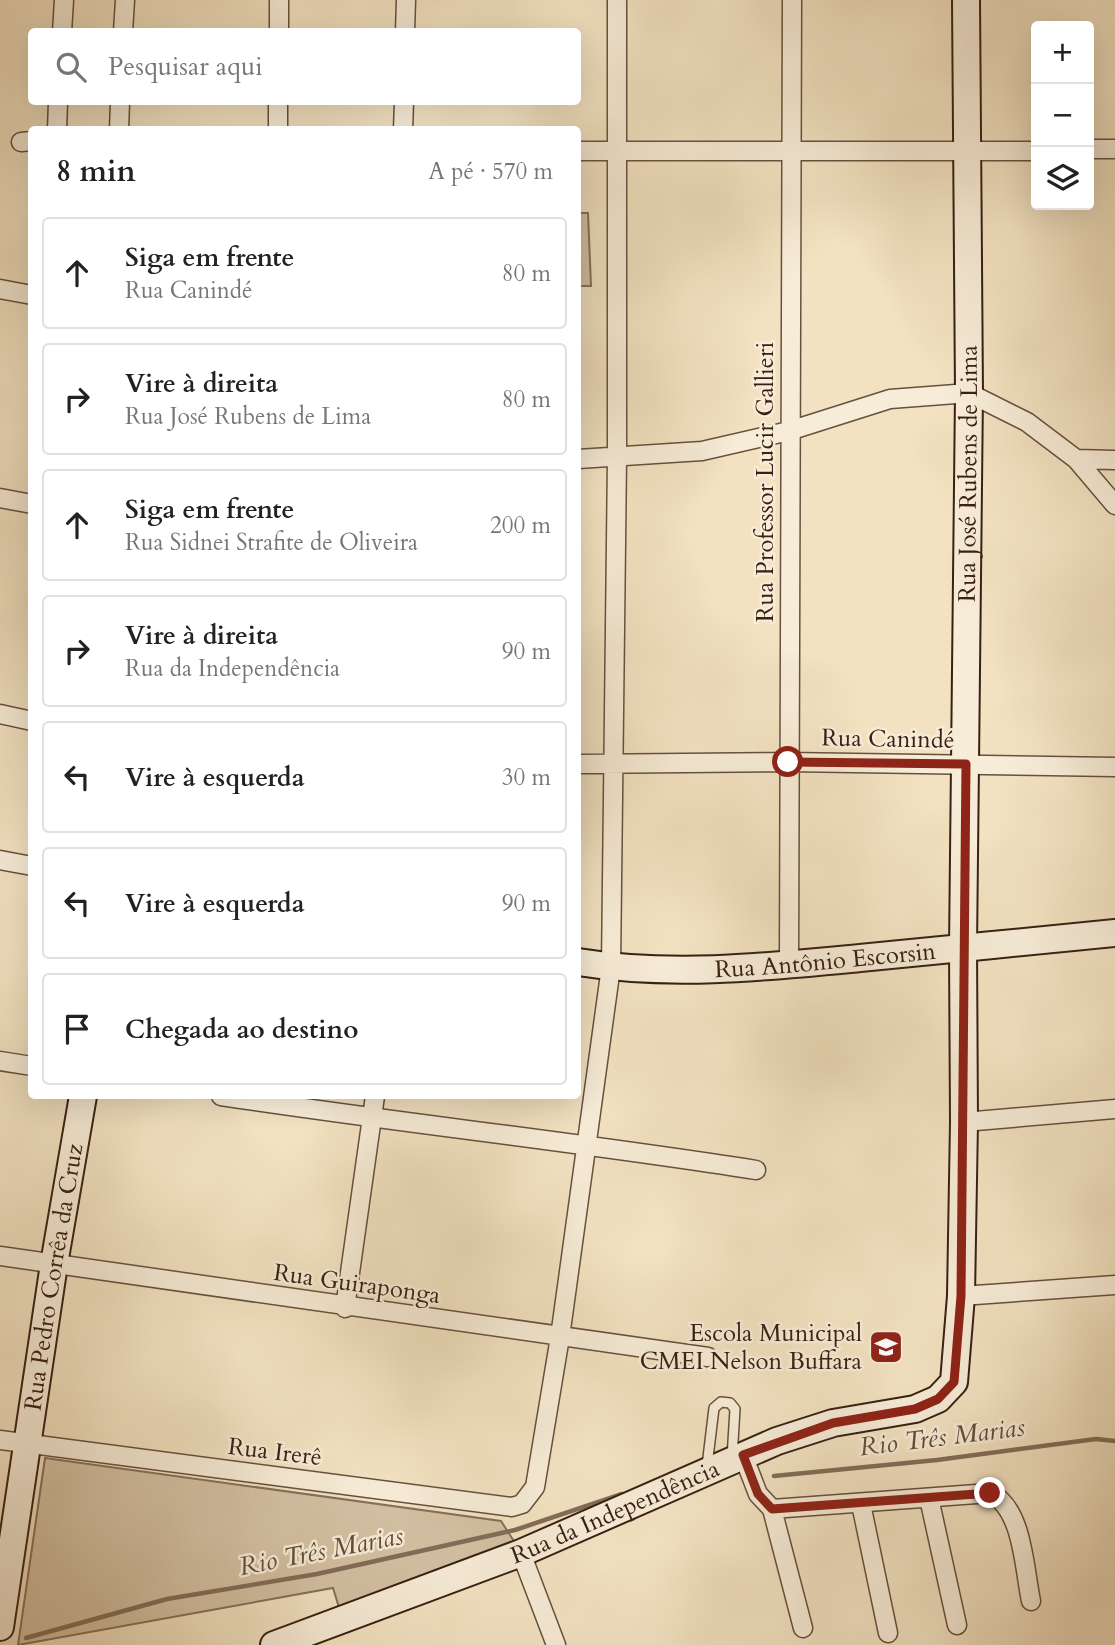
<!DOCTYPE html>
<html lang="pt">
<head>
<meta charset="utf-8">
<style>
	body { margin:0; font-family:Cardo,serif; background:#f6f6f6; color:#222 }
	.controls { position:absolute; right:21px; top:21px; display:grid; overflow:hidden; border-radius:7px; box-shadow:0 7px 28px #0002 }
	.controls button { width:63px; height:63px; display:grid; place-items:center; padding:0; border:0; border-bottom:2px solid #e0e0e0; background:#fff; color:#222; font:35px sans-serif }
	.stop { position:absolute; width:21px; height:21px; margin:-16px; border:5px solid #8f2418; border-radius:50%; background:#fff }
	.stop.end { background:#8f2418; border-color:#fff; box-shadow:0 2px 7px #0008 }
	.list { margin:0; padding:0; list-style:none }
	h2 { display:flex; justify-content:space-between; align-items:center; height:91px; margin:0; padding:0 28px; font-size:30px }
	h2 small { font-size:23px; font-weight:400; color:#767676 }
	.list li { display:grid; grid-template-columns:46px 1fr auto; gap:21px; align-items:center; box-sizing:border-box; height:112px; margin:0 14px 14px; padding:0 14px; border:2px solid #e0e0e0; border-radius:7px }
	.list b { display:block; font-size:26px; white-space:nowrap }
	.list p { margin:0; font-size:23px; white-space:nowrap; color:#767676 }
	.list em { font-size:23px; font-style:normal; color:#767676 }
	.icon { flex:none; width:38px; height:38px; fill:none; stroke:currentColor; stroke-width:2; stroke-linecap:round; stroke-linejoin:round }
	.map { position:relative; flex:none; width:1115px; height:1645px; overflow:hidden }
	.search { position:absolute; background:#fff; box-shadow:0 7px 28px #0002; left:28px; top:28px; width:553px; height:77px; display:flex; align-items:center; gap:18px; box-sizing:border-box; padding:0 24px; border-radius:7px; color:#767676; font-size:26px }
	.panel { position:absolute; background:#fff; box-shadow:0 7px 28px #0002; left:28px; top:126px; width:553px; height:973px; border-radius:7px }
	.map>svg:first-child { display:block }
	.green { fill:#d3c1a3; stroke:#86705b; stroke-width:2 }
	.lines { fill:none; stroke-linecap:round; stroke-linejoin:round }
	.stream { stroke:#826d58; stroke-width:4.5 }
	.lane-casing { stroke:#67503e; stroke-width:12 }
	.street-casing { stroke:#67503e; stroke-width:21 }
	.secondary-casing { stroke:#392013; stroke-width:30 }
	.lane { stroke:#f7ecd7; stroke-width:9 }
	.street { stroke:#f7ecd7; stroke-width:18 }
	.secondary { stroke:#f7ecd7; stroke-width:26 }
	.route { stroke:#8f2418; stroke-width:9 }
	.labels { text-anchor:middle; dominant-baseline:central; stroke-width:5; stroke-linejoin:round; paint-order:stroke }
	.street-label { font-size:24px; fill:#392013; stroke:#f7ecd7 }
	.poi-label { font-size:24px; fill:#392013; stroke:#f7ecd7; text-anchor:end }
	.water-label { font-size:26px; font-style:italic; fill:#644d3b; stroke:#f7ecd7 }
</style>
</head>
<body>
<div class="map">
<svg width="1115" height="1645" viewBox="0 0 1115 1645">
	<rect width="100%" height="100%" fill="#f2e2c1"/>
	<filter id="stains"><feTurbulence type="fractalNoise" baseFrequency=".00286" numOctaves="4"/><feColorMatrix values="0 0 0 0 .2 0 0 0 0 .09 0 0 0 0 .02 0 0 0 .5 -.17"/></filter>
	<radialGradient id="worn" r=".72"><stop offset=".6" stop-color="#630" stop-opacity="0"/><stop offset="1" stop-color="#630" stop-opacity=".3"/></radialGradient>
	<path class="green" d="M578,213H588L591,286H578Z
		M45,1458L501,1521L519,1549L341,1614L333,1588L18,1645Z"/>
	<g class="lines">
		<path class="stream" d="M774,1476L937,1460L1096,1439L1115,1441
			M26,1638L167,1599L317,1574L515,1530L622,1494"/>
		<g class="lane-casing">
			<path id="lane" d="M707,1466L714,1408L721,1402L730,1403L735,1409L732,1458"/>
		</g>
		<g class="street-casing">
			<path id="street" d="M62,32L64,0
				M123,32L125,0
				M279,32V0
				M405,32L406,0
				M57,130L58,102
				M119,130L120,102
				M278,130V102
				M403,130L404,102
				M21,142L32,141
				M1089,149H1115
				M578,151H1036
				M0,289L32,295
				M578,459L702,451L789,431L890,399L969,393L1027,422L1076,459L1115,505
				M1076,459L1115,460
				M0,498L32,504
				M0,714L32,721
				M578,764L788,762L1115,767
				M0,860L32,866
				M789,965L792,0
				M0,1061L32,1066
				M221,1096C399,1123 578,1142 756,1170
				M964,1122L1115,1109
				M0,1256L708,1357
				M961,1296L1115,1285
				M345,1308L375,1096
				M0,1440L512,1507L522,1504L535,1487L560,1337L611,967L617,458V0
				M743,1455L758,1494L772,1509L990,1493C1023,1508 1024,1568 1031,1601
				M929,1498L957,1625
				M861,1504L888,1633
				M772,1509L803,1628
				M521,1553L556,1645"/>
		</g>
		<g class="secondary-casing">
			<g id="secondary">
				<path id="s1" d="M578,962C671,977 766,967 860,958C945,950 1030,941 1115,933"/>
				<path id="s2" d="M0,1627L54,1264L83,1096"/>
				<path id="s3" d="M274,1645L521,1553L777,1441L833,1423L915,1409L938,1399L954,1382L961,1296L964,1122L963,948L969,393L966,0"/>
			</g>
		</g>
		<use href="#lane" class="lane"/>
		<use href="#street" class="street"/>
		<use href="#secondary" class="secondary"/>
	</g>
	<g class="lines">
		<path class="route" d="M788,762L966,764L961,1296L954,1382L938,1399L915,1409L833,1423L743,1455L758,1494L772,1509L990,1493"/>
	</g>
	<defs>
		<g id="school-square" transform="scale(1.75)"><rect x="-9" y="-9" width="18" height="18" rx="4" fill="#8f2418" stroke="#f7ecd7"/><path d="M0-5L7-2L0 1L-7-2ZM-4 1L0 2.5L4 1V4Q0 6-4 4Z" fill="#fff"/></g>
	</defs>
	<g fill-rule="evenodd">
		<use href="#school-square" x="886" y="1347"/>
	</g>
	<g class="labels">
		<g class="street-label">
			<text stroke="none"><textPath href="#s3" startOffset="1642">Rua José Rubens de Lima</textPath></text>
			<text transform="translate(765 482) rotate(-90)">Rua Professor Lucir Gallieri</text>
			<text transform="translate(888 739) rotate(1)">Rua Canindé</text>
			<text stroke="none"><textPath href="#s1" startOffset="248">Rua Antônio Escorsin</textPath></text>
			<text stroke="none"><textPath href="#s2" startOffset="354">Rua Pedro Corrêa da Cruz</textPath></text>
			<text transform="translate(357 1284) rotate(8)">Rua Guiraponga</text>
			<text transform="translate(275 1452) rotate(7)">Rua Irerê</text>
			<text stroke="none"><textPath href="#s3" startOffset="366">Rua da Independência</textPath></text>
		</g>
		<g class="poi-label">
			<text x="862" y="1333">Escola Municipal<tspan x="862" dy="28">CMEI Nelson Buffara</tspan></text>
		</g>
		<g class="water-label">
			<text transform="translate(942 1437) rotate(-7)">Rio Três Marias</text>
			<text transform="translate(321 1551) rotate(-11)">Rio Três Marias</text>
		</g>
	</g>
	<rect width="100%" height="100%" filter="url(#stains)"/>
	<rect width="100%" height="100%" fill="url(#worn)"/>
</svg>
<div class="controls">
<button>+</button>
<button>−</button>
<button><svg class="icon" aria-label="layers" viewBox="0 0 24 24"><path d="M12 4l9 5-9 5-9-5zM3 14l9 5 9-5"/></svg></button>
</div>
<div class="stop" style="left:788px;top:762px"></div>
<div class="stop end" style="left:990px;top:1493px"></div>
<div class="search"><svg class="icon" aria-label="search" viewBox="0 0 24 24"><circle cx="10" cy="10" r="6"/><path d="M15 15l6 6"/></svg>Pesquisar aqui</div>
<section class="panel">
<h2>8 min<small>A pé · 570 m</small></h2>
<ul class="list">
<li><svg class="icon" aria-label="ahead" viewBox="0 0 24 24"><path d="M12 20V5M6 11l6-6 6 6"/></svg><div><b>Siga em frente</b><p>Rua Canindé</p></div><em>80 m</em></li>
<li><svg class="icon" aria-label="right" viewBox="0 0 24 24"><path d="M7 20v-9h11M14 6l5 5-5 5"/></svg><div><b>Vire à direita</b><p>Rua José Rubens de Lima</p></div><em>80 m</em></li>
<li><svg class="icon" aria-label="ahead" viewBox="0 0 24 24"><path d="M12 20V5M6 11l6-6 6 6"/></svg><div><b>Siga em frente</b><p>Rua Sidnei Strafite de Oliveira</p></div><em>200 m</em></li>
<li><svg class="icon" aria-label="right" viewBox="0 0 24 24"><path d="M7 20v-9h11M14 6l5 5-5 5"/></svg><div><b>Vire à direita</b><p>Rua da Independência</p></div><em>90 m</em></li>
<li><svg class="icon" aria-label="left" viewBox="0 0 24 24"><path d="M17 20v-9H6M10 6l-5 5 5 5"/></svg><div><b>Vire à esquerda</b></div><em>30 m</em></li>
<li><svg class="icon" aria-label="left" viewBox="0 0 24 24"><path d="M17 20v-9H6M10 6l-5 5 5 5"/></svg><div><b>Vire à esquerda</b></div><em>90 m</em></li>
<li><svg class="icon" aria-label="arrive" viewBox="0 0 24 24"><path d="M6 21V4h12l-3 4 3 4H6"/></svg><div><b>Chegada ao destino</b></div></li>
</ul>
</section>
</div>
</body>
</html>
